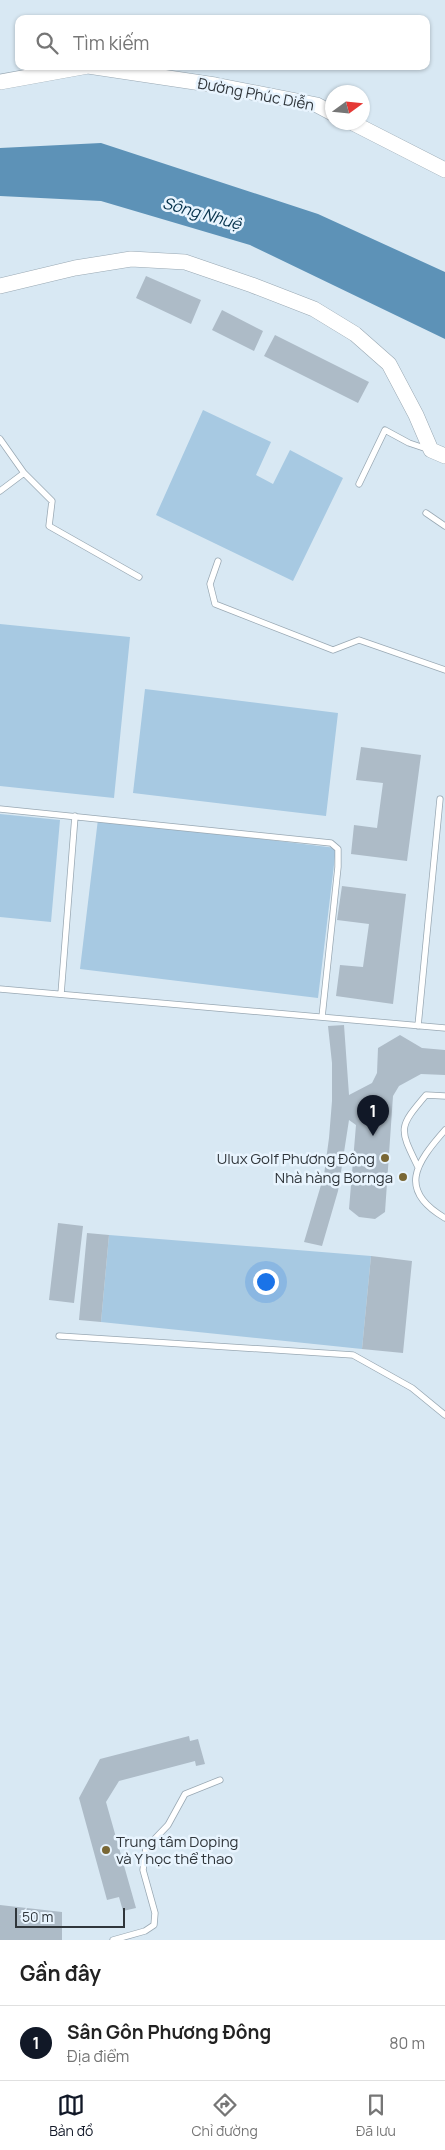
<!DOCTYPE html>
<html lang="vi">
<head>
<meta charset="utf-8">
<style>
	body { margin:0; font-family:Manrope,sans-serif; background:#f6f6f6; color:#222 }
	.compass { position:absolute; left:325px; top:85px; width:45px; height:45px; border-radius:50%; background:#fff; box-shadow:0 1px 4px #0004; rotate:75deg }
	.scale { position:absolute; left:15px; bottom:12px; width:110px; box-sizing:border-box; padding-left:5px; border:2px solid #30363b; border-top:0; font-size:14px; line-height:18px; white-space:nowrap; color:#30363b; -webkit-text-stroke:4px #e8f4fe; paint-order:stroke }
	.you { position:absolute; left:265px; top:1281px; width:18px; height:18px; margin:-12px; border:4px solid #fff; border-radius:50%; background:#1a73e8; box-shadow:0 0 0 8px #1a73e833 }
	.badge { display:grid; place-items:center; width:32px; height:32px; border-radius:50%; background:#111827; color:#fff; font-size:16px; font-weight:700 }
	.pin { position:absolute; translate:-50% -41px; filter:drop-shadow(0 1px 2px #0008) }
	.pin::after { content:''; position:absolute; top:26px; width:18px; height:15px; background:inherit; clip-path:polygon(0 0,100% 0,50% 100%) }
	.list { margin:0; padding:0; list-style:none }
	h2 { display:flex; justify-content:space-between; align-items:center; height:65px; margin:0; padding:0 20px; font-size:21px }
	h2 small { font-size:16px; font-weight:400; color:#767676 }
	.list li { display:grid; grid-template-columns:32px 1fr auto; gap:15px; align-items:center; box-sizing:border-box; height:75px; padding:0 20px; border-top:1px solid #e0e0e0 }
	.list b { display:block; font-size:19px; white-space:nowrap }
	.list p { margin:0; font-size:16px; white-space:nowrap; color:#767676 }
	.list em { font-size:16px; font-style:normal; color:#767676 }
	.icon { flex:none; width:28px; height:28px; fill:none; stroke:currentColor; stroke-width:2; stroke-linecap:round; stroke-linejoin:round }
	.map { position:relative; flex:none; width:445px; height:1940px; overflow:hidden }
	.search { position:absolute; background:#fff; box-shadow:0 1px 4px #0004; left:15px; right:15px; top:15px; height:55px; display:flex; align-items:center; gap:12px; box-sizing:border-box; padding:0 18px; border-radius:10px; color:#767676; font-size:19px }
	.sheet { height:140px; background:#fff }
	nav { display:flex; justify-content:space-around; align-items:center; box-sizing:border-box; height:70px; border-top:1px solid #e0e0e0; background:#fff; font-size:14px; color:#767676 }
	nav a { display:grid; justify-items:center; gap:2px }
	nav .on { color:#111827 }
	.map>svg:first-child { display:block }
	.green { fill:#a7c9e2 }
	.water { fill:#5d92b7 }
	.building { fill:#adbbc7 }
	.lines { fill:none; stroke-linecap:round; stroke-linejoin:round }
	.service-casing { stroke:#99a8b3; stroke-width:7 }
	.tertiary-casing { stroke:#99a8b3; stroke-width:16 }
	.service { stroke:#fff; stroke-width:5.5 }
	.tertiary { stroke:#fff; stroke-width:15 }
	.poi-dot { fill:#796735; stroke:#e8f4fe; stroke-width:2 }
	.labels { text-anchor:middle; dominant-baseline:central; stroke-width:5; stroke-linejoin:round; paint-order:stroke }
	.street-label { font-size:15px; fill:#30363b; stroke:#e8f4fe }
	.poi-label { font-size:15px; fill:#30363b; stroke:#e8f4fe; text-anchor:end }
	.water-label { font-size:16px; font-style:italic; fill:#05324c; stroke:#e8f4fe }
</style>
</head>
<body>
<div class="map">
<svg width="445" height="1940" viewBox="0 0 445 1940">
	<rect width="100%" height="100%" fill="#d8e8f3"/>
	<path class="green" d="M203,410L271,442L256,475L273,484L290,450L343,478L293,581L156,515Z
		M0,624L130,637L114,798L0,786Z
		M145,689L338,713L326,816L133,793Z
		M0,814L60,820L51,922L0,917Z
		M98,819L336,848L318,998L80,969Z
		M109,1235L371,1256L362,1349L101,1322Z"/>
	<path class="water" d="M101,143L318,214L445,272V339L250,245L101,201L0,196V148Z"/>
	<path class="building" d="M146,276L201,300L191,324L136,298Z
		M222,310L263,331L254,351L212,330Z
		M275,335L369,382L358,403L264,356Z
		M361,747L421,755L407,861L351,854L354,825L377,828L383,783L356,780Z
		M342,886L406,894L393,1004L336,996L340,965L363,967L369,924L337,920Z
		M344,1025L349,1095L372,1083L377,1073L378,1048L400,1035L422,1048L445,1050V1075L421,1074L399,1086L393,1096L385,1212L375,1219L359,1217L349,1209L356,1125L349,1120L338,1191L322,1246L304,1242L324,1175L329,1138L332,1101V1063L328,1026Z
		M58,1223L83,1226L74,1303L49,1300Z
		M87,1233L109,1235L101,1322L79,1320Z
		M371,1256L412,1261L403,1353L362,1349Z
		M189,1736L190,1741L198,1739L205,1764L196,1766L195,1761L119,1781L106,1802L136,1908L123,1911L119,1897L107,1900L79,1798L100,1759Z
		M0,1905L62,1912V1940H0Z"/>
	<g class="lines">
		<g class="service-casing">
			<path id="service" d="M0,439L24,473L0,491
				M24,473L52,501L49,526L139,577
				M359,484L385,430L409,443L427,449
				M426,513L445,526
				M218,561L210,584L215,604L333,650L359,640L445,670
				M0,809L331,843L338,849V867L322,1017
				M0,989L445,1028
				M61,994L75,816
				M418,1026L440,799
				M445,1130C416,1163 397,1190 445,1218
				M418,1167C399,1128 398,1128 426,1095L445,1096
				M59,1336L353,1355L412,1388L445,1415
				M113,1940L145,1931L154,1925L155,1913L143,1870L146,1848L168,1825L185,1794L220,1780"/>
		</g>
		<g class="tertiary-casing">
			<path id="tertiary" d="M0,82L88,66L215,85L317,105L332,113
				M351,122L445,170
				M0,286L75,268L131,259L185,262L252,285L314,309L355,334L389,364L416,415L431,450L445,456"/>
		</g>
		<use href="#service" class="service"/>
		<use href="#tertiary" class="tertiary"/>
	</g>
	<g class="poi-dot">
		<circle cx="385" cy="1158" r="5"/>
		<circle cx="403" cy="1177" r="5"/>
		<circle cx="106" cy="1850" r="5"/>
	</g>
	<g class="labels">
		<g class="street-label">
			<text transform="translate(256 94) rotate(11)">Đường Phúc Diễn</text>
		</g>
		<g class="poi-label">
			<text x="375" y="1158">Ulux Golf Phương Đông</text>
			<text x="393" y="1177">Nhà hàng Bornga</text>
			<text x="116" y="1841" text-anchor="start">Trung tâm Doping<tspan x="116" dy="17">và Y học thể thao</tspan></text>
		</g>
		<g class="water-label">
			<text transform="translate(202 213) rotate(16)">Sông Nhuệ</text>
		</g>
	</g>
</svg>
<svg class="compass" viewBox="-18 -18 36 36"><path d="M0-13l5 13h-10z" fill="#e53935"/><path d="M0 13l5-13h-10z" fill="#767676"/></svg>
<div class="scale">50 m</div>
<div class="you"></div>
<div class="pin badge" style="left:373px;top:1136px">1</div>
<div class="search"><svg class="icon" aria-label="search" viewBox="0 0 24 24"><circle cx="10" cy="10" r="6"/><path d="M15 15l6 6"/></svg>Tìm kiếm</div>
</div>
<section class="sheet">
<h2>Gần đây<small></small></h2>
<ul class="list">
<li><span class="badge">1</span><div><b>Sân Gôn Phương Đông</b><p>Địa điểm</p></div><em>80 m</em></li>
</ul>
</section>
<nav>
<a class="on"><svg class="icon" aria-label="map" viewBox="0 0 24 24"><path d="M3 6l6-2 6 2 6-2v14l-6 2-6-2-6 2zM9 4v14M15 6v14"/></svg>Bản đồ</a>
<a><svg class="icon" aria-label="directions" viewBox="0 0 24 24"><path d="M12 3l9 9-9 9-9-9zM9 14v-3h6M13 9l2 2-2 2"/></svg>Chỉ đường</a>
<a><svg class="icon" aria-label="saved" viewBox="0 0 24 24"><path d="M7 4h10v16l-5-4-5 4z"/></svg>Đã lưu</a>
</nav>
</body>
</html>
